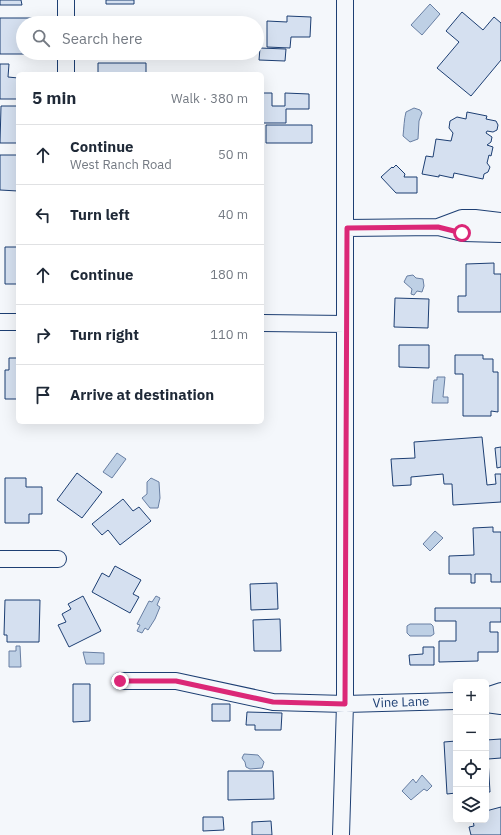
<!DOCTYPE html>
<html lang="en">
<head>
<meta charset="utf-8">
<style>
	body { margin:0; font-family:"IBM Plex Sans",sans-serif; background:#f6f6f7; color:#1f2937 }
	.controls { position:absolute; right:12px; bottom:12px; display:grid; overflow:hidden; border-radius:6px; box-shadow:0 4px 16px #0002 }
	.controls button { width:36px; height:36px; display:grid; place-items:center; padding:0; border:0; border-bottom:1px solid #e0e1e3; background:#fff; color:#1f2937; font:20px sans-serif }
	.stop { position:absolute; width:12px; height:12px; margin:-9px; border:3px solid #db2777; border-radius:50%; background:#fff }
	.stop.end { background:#db2777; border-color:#fff; box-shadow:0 1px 4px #0008 }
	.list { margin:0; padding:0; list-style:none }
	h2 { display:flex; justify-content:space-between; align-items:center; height:52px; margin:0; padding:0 16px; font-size:17px }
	h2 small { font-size:13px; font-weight:400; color:#747a83 }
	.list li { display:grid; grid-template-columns:26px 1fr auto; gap:12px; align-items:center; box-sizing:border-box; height:60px; padding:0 16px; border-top:1px solid #e0e1e3 }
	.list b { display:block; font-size:15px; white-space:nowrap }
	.list p { margin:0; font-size:13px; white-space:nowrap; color:#747a83 }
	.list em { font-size:13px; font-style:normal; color:#747a83 }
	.icon { flex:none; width:22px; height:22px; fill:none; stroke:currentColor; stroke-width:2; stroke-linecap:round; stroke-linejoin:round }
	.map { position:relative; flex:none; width:501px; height:835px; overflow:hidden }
	.search { position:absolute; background:#fff; box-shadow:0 4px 16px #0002; left:16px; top:16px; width:248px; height:44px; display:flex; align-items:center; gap:10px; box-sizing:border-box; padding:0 14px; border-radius:22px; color:#747a83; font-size:15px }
	.panel { position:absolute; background:#fff; box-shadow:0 4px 16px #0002; left:16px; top:72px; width:248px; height:352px; border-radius:6px }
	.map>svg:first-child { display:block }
	.water { fill:#bed0e5; stroke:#687fa3 }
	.building { fill:#d5e0f0; stroke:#1d3f73 }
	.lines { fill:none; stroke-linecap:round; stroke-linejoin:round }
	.minor-casing { stroke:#1d3f73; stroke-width:18 }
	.minor { stroke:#f4f7fb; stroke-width:16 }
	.route { stroke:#db2777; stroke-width:5 }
	.labels { text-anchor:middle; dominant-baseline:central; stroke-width:3; stroke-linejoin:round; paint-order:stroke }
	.street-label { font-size:13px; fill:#1d3f73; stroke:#f4f7fb }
</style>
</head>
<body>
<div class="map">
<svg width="501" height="835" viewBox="0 0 501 835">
	<rect width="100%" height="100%" fill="#f4f7fb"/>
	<path class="water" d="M430,4L440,14L422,35L411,25Z
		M414,108L420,110L422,113L419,121L418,139L410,142L403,136C404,128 404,119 406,112Z
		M413,275L416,278L423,279L424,286L422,292L417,291L414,295L411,294L412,289L404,282L407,276Z
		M437,377H445L443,397H448V403H432L434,380H437Z
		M117,453L126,459L112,478L103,472Z
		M151,478L159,482L160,498L158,508H150L142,498L147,494V482Z
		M435,531L443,538L430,551L423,544Z
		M156,596L160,598L157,605L160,607L155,619L148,630L145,628L142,633L137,631L140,625L137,624L149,601L152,602Z
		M410,624H431L433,626L434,634L431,636H410L407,633V626Z
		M16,646H20L21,667H9V651H16Z
		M83,652L104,653V664H86Z
		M244,754L258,755L264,762L262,768L250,769L246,767L245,762L242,758Z
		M422,775L432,786L427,791L424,789L411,800L402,791L413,779L416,783Z"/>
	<path class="building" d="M0,0H21L22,5H0Z
		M106,0H134V4H106Z
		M462,12L483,30L494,17L501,23V60L471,96L437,68L459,42L446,31Z
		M287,16L311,17L310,37H291L290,48L267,47V21L287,22Z
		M101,17L145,18V23H101Z
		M0,18H36V23H23V53L27,54H0Z
		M260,48L286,49L285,61L259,60Z
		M99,53H144V55L99,54Z
		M98,63H146V74H98Z
		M0,64H9L8,77L18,78V99H0Z
		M262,93H272V106H285V93L309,94V109H286V123H262Z
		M1,106H18V143H0Z
		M467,112L487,116L486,119L496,121L498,125L497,130L493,132L487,131L486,133L492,137L491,142L487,145L493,147L491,156L489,155L487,163L490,167L488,172L484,174L483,179L454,173L453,178L439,175V177L422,174L426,156L433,157L436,139L451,141L453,133L449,128L450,121L457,117L466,119Z
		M266,125H312V143H266Z
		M0,155H18V191L0,190Z
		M396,165L405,174L404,177H417V193H396L381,177L392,167L393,168Z
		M5,247H18V284H5Z
		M494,263V274H501V312H458V296H466V264Z
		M395,298L429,299L428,328L394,327Z
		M399,345H429V368L399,367Z
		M455,355H483V359H493V372H498V412L491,411V416H463V374H455Z
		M9,358H18V399H5V370H9Z
		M482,437L487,485L496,484L495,474H501V502L453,505L452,484H444L443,474L411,477V485L393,486L391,459L415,458L414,442Z
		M501,447V467L497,468L495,448Z
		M77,473L102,492L82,518L57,500Z
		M5,478H26V487H42V514H29V523H5Z
		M123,499L133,511L139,507L151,521L120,545L108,530L102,535L92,524Z
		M493,527V532H501V582H491V574H475V583H471V574H449V556L474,555L473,528Z
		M115,566L141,580L133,594L139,597L130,613L92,592L102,573L109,577Z
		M277,583L278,609L251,610L250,584Z
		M83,596L101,631L69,647L58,625L66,622L62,614L71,609L68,604Z
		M5,600H40L39,642H7V635H4Z
		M435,608H501V622H490V632H498V652H478V661L439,662V641H456V621H435Z
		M280,619L281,651H254L253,620Z
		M423,647H434V665H410L409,655L423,654Z
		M73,684H90V721L73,722Z
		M212,704H230V721H212Z
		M247,712L282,713L281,730H255V725H246Z
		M501,739V758L488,759L490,792H486V740Z
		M456,741V793L447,794L444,742Z
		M228,771H273L274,799L228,800Z
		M501,807V835H471L469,827L474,826L473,820H486V811Z
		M203,817H223L224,830L203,831Z
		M271,821L272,835H252V822Z"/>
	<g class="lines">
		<g class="minor-casing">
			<path id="minor" d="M66,23V0
				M66,53V74
				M438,227L462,218H475L501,221
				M347,228L438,227L463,233L501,234
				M0,322H18
				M262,323L345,324
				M0,559H58
				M120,681H176L273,702L345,704L456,701
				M486,696L501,691
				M486,704L501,706
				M341,835L345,704V0"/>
		</g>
		<use href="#minor" class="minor"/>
	</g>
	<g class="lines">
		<path class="route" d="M120,681H176L273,702L345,704L347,228L438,227L462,233"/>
	</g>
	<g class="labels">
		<g class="street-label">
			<text transform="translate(401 702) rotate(-2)">Vine Lane</text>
		</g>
	</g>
</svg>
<div class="controls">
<button>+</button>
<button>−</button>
<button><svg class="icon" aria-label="locate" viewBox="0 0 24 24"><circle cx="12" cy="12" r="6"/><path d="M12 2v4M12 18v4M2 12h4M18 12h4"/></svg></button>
<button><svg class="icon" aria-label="layers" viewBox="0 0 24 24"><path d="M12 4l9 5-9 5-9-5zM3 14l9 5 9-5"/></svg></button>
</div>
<div class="stop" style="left:462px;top:233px"></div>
<div class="stop end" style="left:120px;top:681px"></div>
<div class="search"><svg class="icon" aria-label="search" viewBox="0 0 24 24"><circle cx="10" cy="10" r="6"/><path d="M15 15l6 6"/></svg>Search here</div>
<section class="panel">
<h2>5 min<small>Walk · 380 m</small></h2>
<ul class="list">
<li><svg class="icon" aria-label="ahead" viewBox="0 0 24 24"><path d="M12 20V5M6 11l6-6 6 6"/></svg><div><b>Continue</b><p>West Ranch Road</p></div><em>50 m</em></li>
<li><svg class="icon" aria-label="left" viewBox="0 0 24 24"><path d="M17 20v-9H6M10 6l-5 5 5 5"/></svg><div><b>Turn left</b></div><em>40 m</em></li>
<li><svg class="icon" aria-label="ahead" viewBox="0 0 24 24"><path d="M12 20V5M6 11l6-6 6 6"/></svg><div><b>Continue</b></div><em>180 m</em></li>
<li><svg class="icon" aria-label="right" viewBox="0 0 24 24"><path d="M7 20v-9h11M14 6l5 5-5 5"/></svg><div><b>Turn right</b></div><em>110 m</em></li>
<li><svg class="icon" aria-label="arrive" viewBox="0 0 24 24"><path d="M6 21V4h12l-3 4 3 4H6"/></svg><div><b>Arrive at destination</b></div></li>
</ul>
</section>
</div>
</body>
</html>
